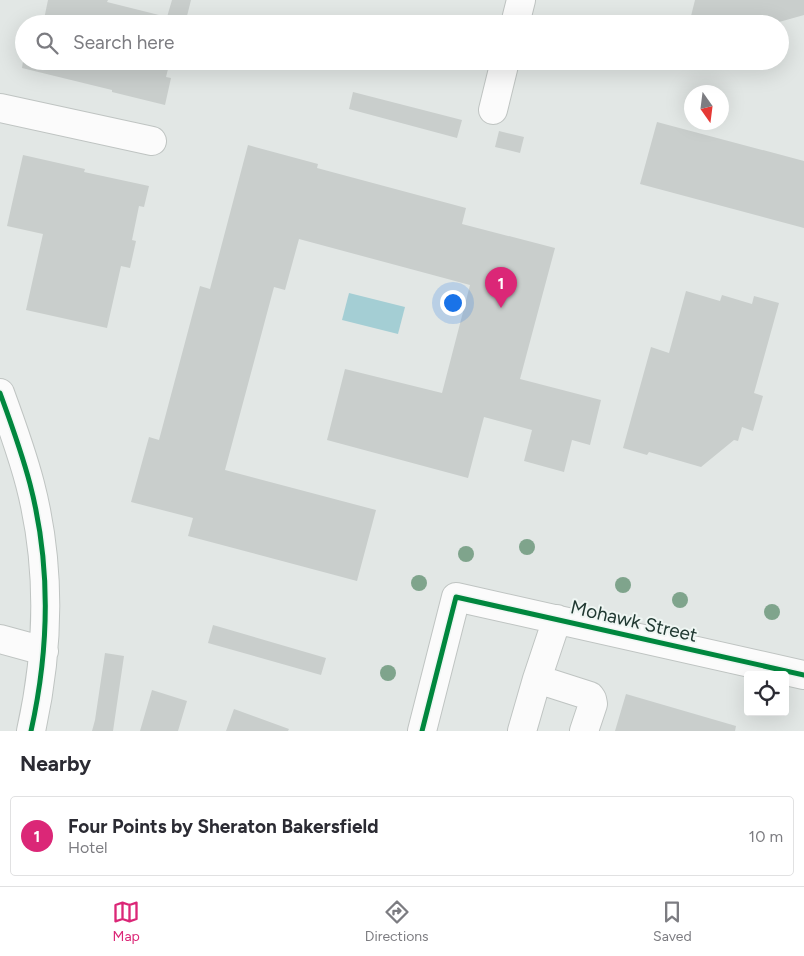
<!DOCTYPE html>
<html lang="en">
<head>
<meta charset="utf-8">
<style>
	body { margin:0; font-family:Figtree,sans-serif; background:#f7f7f7; color:#2b2b33 }
	.controls { position:absolute; right:15px; bottom:15px; display:grid; overflow:hidden; border-radius:5px; box-shadow:0 5px 20px #0002 }
	.controls button { width:45px; height:45px; display:grid; place-items:center; padding:0; border:0; border-bottom:1px solid #e1e1e2; background:#fff; color:#2b2b33; font:25px sans-serif }
	.compass { position:absolute; left:684px; top:85px; width:45px; height:45px; border-radius:50%; background:#fff; box-shadow:0 5px 20px #0002; rotate:166deg }
	.you { position:absolute; left:452px; top:302px; width:18px; height:18px; margin:-12px; border:4px solid #fff; border-radius:50%; background:#1a73e8; box-shadow:0 0 0 8px #1a73e833 }
	.badge { display:grid; place-items:center; width:32px; height:32px; border-radius:50%; background:#db2777; color:#fff; font-size:16px; font-weight:700 }
	.pin { position:absolute; translate:-50% -41px; filter:drop-shadow(0 1px 2px #0008) }
	.pin::after { content:''; position:absolute; top:26px; width:18px; height:15px; background:inherit; clip-path:polygon(0 0,100% 0,50% 100%) }
	.list { margin:0; padding:0; list-style:none }
	h2 { display:flex; justify-content:space-between; align-items:center; height:65px; margin:0; padding:0 20px; font-size:21px }
	h2 small { font-size:16px; font-weight:400; color:#7c7c81 }
	.list li { display:grid; grid-template-columns:32px 1fr auto; gap:15px; align-items:center; box-sizing:border-box; height:80px; margin:0 10px 10px; padding:0 10px; border:1px solid #e1e1e2; border-radius:5px }
	.list b { display:block; font-size:19px; white-space:nowrap }
	.list p { margin:0; font-size:16px; white-space:nowrap; color:#7c7c81 }
	.list em { font-size:16px; font-style:normal; color:#7c7c81 }
	.icon { flex:none; width:28px; height:28px; fill:none; stroke:currentColor; stroke-width:2; stroke-linecap:round; stroke-linejoin:round }
	.map { position:relative; flex:none; width:804px; height:731px; overflow:hidden }
	.search { position:absolute; background:#fff; box-shadow:0 5px 20px #0002; left:15px; right:15px; top:15px; height:55px; display:flex; align-items:center; gap:12px; box-sizing:border-box; padding:0 18px; border-radius:28px; color:#7c7c81; font-size:19px }
	.sheet { height:155px; background:#fff }
	nav { display:flex; justify-content:space-around; align-items:center; box-sizing:border-box; height:70px; border-top:1px solid #e1e1e2; background:#fff; font-size:14px; color:#7c7c81 }
	nav a { display:grid; justify-items:center; gap:2px }
	nav .on { color:#db2777 }
	.map>svg:first-child { display:block }
	.water { fill:#a4ced4 }
	.building { fill:#c9cecc }
	.lines { fill:none; stroke-linecap:round; stroke-linejoin:round }
	.minor-casing { stroke:#bfc4c2; stroke-width:30 }
	.minor { stroke:#fbfbfb; stroke-width:28 }
	.cycleway-casing { stroke:#eff6f3; stroke-width:8 }
	.cycleway { stroke:#00873e; stroke-width:5 }
	.tree { fill:#7fa48c }
	.labels { text-anchor:middle; dominant-baseline:central; stroke-width:4; stroke-linejoin:round; paint-order:stroke }
	.street-label { font-size:19px; fill:#213932; stroke:#eff6f3 }
</style>
</head>
<body>
<div class="map">
<svg width="804" height="731" viewBox="0 0 804 731">
	<rect width="100%" height="100%" fill="#e2e7e5"/>
	<path class="water" d="M349,293L405,307L398,334L342,320Z"/>
	<path class="building" d="M48,0H108L107,2L167,17L172,0H191L185,24H43Z
		M695,0H804V15L772,24H689Z
		M23,61H170L166,77L171,78L165,105L112,92V90L22,68Z
		M353,92L462,120L457,138L349,109Z
		M657,122L804,161V228L640,184Z
		M499,131L524,137L520,153L495,147Z
		M248,145L318,164L317,168L466,208L462,224L555,248L520,379L601,400L590,445L572,440L564,472L524,461L532,430L484,417L468,478L327,440L345,369L442,393L470,285L299,239L285,290L274,287L225,470L376,510L357,581L188,536L193,518L131,502L149,437L159,440L200,286L210,289Z
		M23,155L85,169L84,172L149,186L144,207L139,206L132,240L136,241L130,268L121,266L107,328L26,310L43,234L7,226Z
		M686,291L720,301L722,295L752,304L754,296L779,303L754,393L763,396L753,431L742,427L738,441L734,440L701,467L649,452L647,455L623,448L651,347L669,353Z
		M213,625L326,658L321,675L208,643Z
		M105,653L124,656L113,731H92L95,720Z
		M152,690L187,701L178,731H140Z
		M626,694L736,726L735,731H615Z
		M234,709L289,729L288,731H226Z"/>
	<g class="lines">
		<g class="minor-casing">
			<path id="minor" d="M515,24L521,0
				M0,108L152,141
				M493,110L505,61
				M0,393C11,423 22,453 30,484C51,565 49,650 31,731
				M557,619L537,679L590,696L592,699L593,704L584,731
				M0,639L44,651
				M422,731L456,597L804,675
				M522,731L537,679"/>
		</g>
		<use href="#minor" class="minor"/>
		<g class="cycleway-casing">
			<path id="cycleway" d="M0,393C11,423 22,453 30,484C51,565 49,650 31,731
				M422,731L456,597L804,675"/>
		</g>
		<use href="#cycleway" class="cycleway"/>
	</g>
	<g class="tree">
		<circle cx="527" cy="547" r="8"/>
		<circle cx="466" cy="554" r="8"/>
		<circle cx="419" cy="583" r="8"/>
		<circle cx="623" cy="585" r="8"/>
		<circle cx="680" cy="600" r="8"/>
		<circle cx="772" cy="612" r="8"/>
		<circle cx="388" cy="673" r="8"/>
	</g>
	<g class="labels">
		<g class="street-label">
			<text transform="translate(634 621) rotate(13)">Mohawk Street</text>
		</g>
	</g>
</svg>
<div class="controls">
<button><svg class="icon" aria-label="locate" viewBox="0 0 24 24"><circle cx="12" cy="12" r="6"/><path d="M12 2v4M12 18v4M2 12h4M18 12h4"/></svg></button>
</div>
<svg class="compass" viewBox="-18 -18 36 36"><path d="M0-13l5 13h-10z" fill="#e53935"/><path d="M0 13l5-13h-10z" fill="#7c7c81"/></svg>
<div class="you"></div>
<div class="pin badge" style="left:501px;top:308px">1</div>
<div class="search"><svg class="icon" aria-label="search" viewBox="0 0 24 24"><circle cx="10" cy="10" r="6"/><path d="M15 15l6 6"/></svg>Search here</div>
</div>
<section class="sheet">
<h2>Nearby<small></small></h2>
<ul class="list">
<li><span class="badge">1</span><div><b>Four Points by Sheraton Bakersfield</b><p>Hotel</p></div><em>10 m</em></li>
</ul>
</section>
<nav>
<a class="on"><svg class="icon" aria-label="map" viewBox="0 0 24 24"><path d="M3 6l6-2 6 2 6-2v14l-6 2-6-2-6 2zM9 4v14M15 6v14"/></svg>Map</a>
<a><svg class="icon" aria-label="directions" viewBox="0 0 24 24"><path d="M12 3l9 9-9 9-9-9zM9 14v-3h6M13 9l2 2-2 2"/></svg>Directions</a>
<a><svg class="icon" aria-label="saved" viewBox="0 0 24 24"><path d="M7 4h10v16l-5-4-5 4z"/></svg>Saved</a>
</nav>
</body>
</html>
